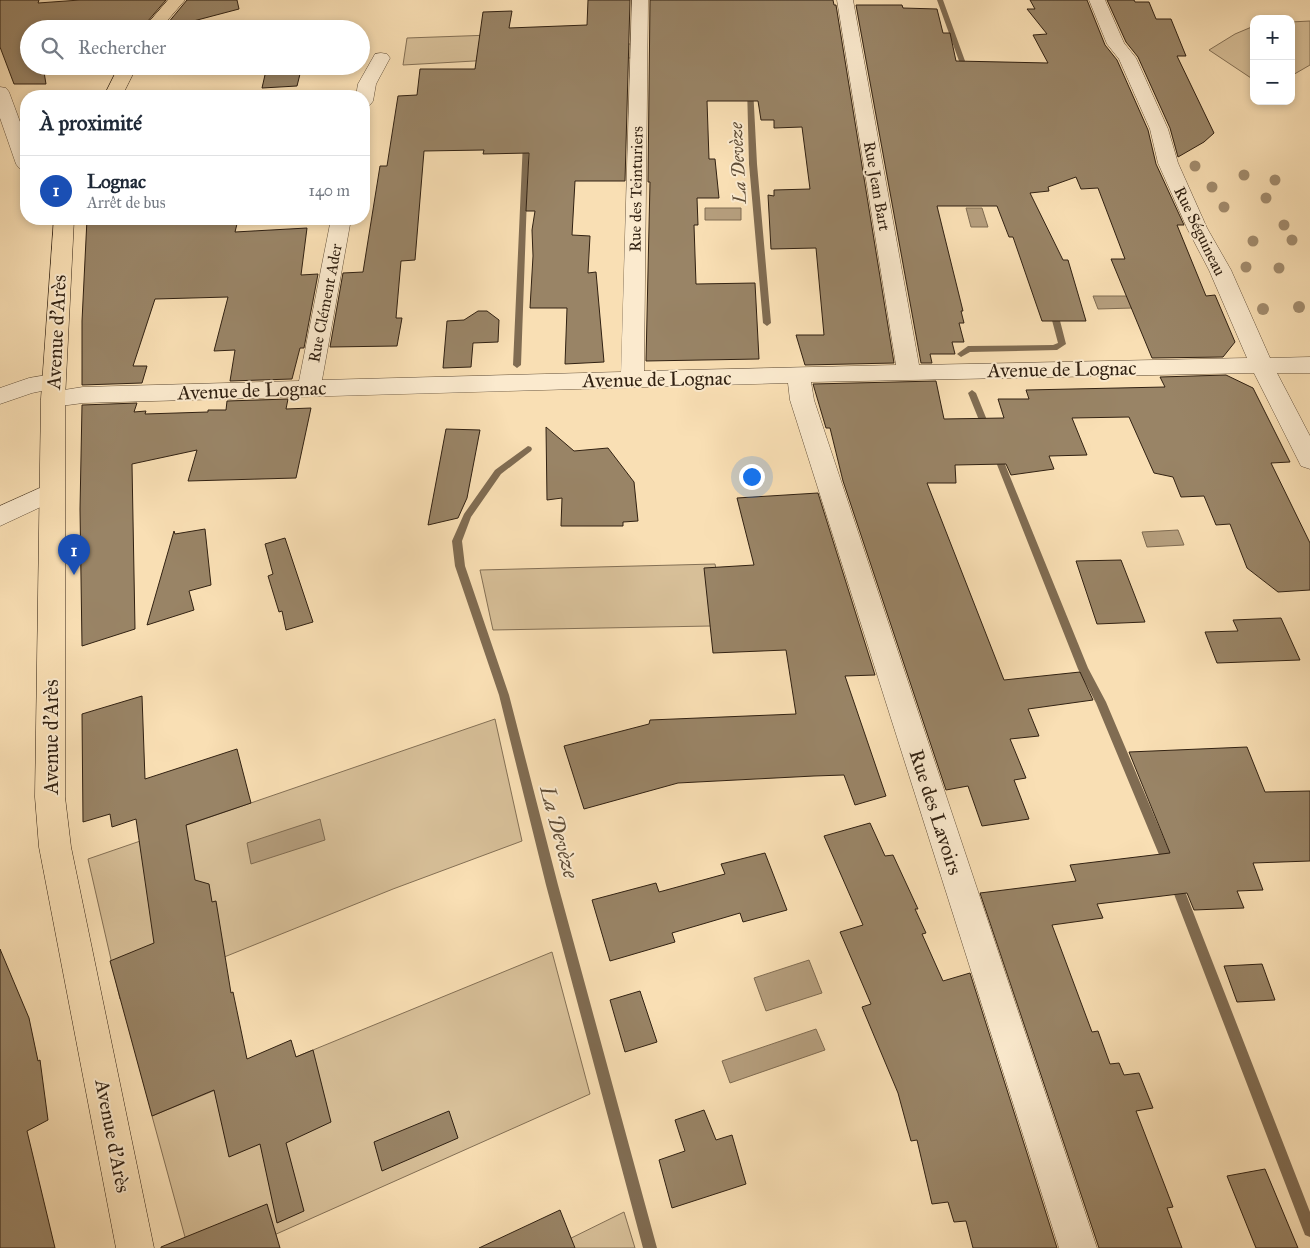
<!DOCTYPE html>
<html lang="fr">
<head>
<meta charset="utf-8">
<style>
	body { margin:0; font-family:"IM FELL Great Primer",serif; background:#f2f2f3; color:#1f2937 }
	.controls { position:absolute; right:15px; top:15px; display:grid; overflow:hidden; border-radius:10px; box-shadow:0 2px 8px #0003 }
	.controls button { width:45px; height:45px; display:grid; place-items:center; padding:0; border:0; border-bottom:1px solid #e0e1e3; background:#fff; color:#1f2937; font:25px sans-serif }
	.you { position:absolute; left:751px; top:476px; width:18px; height:18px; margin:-12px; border:4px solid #fff; border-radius:50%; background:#1a73e8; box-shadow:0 0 0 8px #1a73e833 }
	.badge { display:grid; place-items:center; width:32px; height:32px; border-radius:50%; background:#2563eb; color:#fff; font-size:16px; font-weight:700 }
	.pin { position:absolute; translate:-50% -41px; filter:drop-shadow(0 1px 2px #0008) }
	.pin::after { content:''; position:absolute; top:26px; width:18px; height:15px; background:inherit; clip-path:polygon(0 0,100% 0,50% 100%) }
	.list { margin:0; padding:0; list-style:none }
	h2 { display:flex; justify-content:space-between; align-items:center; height:65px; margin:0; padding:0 20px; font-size:21px }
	h2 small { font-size:16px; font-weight:400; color:#747a83 }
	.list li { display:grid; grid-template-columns:32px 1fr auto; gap:15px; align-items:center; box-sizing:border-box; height:70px; padding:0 20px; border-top:1px solid #e0e1e3 }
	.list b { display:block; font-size:19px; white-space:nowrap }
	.list p { margin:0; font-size:16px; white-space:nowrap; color:#747a83 }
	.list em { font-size:16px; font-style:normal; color:#747a83 }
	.icon { flex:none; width:28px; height:28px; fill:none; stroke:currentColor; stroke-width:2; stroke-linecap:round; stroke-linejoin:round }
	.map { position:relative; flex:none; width:1310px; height:1248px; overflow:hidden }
	.search { position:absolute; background:#fff; box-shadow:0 2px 8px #0003; left:20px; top:20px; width:350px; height:55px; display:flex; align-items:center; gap:12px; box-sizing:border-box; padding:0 18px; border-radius:28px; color:#747a83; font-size:19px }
	.panel { position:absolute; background:#fff; box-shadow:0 2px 8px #0003; left:20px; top:90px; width:350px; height:135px; border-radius:20px }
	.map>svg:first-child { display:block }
	.green { fill:#d7bf98; stroke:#847055 }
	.water { fill:#b59e7d; stroke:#806c52 }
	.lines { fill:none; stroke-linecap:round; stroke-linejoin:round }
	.stream { fill:#806c52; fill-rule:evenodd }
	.building { fill:#998466; stroke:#312112 }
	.minor-casing { stroke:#63503a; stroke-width:1 }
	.major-casing { stroke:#312112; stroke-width:1 }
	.minor { fill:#fbeace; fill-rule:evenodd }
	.major { fill:#f9dfb4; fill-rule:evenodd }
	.tree { fill:#a28c6e }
	.labels { text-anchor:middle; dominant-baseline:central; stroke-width:4; stroke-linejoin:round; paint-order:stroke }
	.far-street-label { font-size:16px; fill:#312112; stroke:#fbeace }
	.far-water-label { font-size:18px; font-style:italic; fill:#5f4d37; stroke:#fbeace }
	.street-label { font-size:20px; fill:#312112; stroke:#fbeace }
	.water-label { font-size:21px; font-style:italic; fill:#5f4d37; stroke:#fbeace }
</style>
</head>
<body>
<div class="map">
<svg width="1310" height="1248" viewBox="0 0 1310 1248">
	<rect width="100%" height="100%" fill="#f9dfb4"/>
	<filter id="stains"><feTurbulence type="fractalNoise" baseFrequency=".004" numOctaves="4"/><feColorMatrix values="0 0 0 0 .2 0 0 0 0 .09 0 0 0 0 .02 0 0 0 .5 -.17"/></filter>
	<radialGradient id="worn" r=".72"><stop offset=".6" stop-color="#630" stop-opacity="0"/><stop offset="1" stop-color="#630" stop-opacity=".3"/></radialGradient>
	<path class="green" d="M1310,21V65L1291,76V22Z
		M1254,26V80L1209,50L1235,34Z
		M520,34L521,44H631V58H528L403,65L407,38Z
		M715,564L720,589L711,626L493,630L480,570Z
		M495,719L522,841L393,889L120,999L88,859Z
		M552,952L590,1094L245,1248H188L152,1116Z
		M624,1212L635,1248H551Z"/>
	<path class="water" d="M705,208H741V220H705Z
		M966,208H982L988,227H971Z
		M1093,296H1128L1133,308L1098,309Z
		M1178,530L1184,545L1147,547L1142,532Z
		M320,819L325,840L251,864L247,843Z
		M809,960L822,993L766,1011L754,978Z
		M816,1029L825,1050L730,1083L722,1061Z"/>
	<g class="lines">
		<path class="stream" d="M937,0H943L969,72L968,73L963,72Z
			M750,85L753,87L757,164L771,323L767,326L763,323L749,164L747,87Z
			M526,139L529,141L521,365L517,368L513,365L523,141Z
			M1053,306L1057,309L1066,344L1057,350L970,352L961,357L957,354L968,346L1053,345L1058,343L1049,309Z
			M972,390L976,393L991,430L990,432L987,433L983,430L968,393Z
			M528,446L531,447L532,449L531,451L501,474L471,517L462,541L465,566L509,695L558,885L657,1248H643L546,885L499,695L455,566L452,541L464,514L495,470Z
			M996,449L1000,452L1088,668L1106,702L1175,865L1173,869L1169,870L1165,869L1096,703L1078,669L992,452Z
			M1175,876L1179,877L1181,881L1310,1212V1237L1305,1235L1303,1230L1169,881L1171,877Z"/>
	</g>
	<path class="building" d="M0,0H39L38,3L80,0H166L141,29H29V66H43L46,84H14L0,47Z
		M187,0H237L239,9L163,29Z
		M588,0H630L625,181H575L572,235L590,236L588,273L596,272L604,362L565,364L567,308H530L533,256L532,230L535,211H526L529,153L483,154L484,150L424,151L415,260L401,261L396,318H402L397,346L330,347L343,273L363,272L380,166H387L398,96L417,95L420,69H475L483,12L512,11L509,28L587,25Z
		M650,0H833L834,5H836L894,363L805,365L796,335H824L816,248L771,249L768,195L774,196V190L810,189L802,127L774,128V120H761L758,101H707L709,159H715L719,198H697L698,225H694L696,284L755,283L759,359L646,361L650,182H648Z
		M1030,0H1087L1105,45L1117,60L1148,130L1156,164L1184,225H1177L1206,296L1215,295L1235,342L1223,357L1152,358L1111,259H1125L1098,188L1081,189L1076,177L1048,187L1049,191L1030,193L1063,260H1068L1086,321H1042L1013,237H1009L997,206H937L963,311H961L964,323H959L964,342H952L955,354H930L932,363H921L856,5H902L903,8L937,9L943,33H950L956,61L1048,63L1033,35L1047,34L1027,9H1035Z
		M1107,0H1134L1135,2H1149L1156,19H1171L1186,56H1177L1214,133L1204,142L1178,157L1170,128L1138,57L1126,42Z
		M267,66H302L297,86L262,88Z
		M87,219H178L177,224L238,220L235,232L307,228L301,275L318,274L304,348H300L292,379L230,381L235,350L214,351L228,297L155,299L133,366H147L142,383L82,385V321Z
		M478,311H487L499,320L498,342L473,343L471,367L443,368L447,321L464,320Z
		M1226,375L1253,388L1290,462L1271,463L1310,543V590L1278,592L1247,568L1230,524L1216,525L1204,496L1181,497L1173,477L1154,473L1129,417L1072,418L1087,455L1049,456L1054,469L1011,475L1006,464L955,465L956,483H927L1004,680L1080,672L1093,700L1028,709L1039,736L1010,739L1026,778L1014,780L1029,819L982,826L968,786L946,790L843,481L830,428H826L813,384L936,381L944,419L1004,418L998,399H1029L1026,390L1165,387L1160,377Z
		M288,399L286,409L311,408L296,478L188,481L197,450L132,464L135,629L82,646L80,509L82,405L137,403L134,412L146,411L145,414L208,412V410H226L227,401Z
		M546,427L574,451L608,448L634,482L638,521L623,522V526H561L562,498L547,500Z
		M446,429L480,430L467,498L458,518L428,525Z
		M818,493L875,675L845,676L886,796L855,805L844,775L814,776L678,783L584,809L564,746L649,724L650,720L796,714L786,650L713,653L704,568L754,565L737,498Z
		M205,529L211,585L189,591L194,610L147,625L174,531L175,534Z
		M285,538L313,622L286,630L282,611L279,612L268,576L273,574L265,544Z
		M1121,560L1145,622L1097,624L1076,561Z
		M1281,618L1300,660L1217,663L1205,632L1238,631L1233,620Z
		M142,696L145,779L237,749L251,803L186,825L195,880L209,884L212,902L216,901L231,993L233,992L247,1059L291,1040L296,1057L313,1050L331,1122L286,1143L304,1211L277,1223L260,1144L229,1157L214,1090L152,1116L110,961L154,943L136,819L112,827L110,814L83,822L82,714Z
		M1247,747L1265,792L1310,791V861L1253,863L1263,890L1237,891L1244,908L1194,910L1187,893L1097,904L1103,918L1052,925L1092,1032L1098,1031L1110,1064L1119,1063L1124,1075L1139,1073L1153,1108L1136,1111L1173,1207L1167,1208L1182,1248H1099L980,893L1076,881L1070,865L1170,853L1129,752Z
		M870,823L885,856L893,855L918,909H915L926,933L922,934L943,981L970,973L1057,1248H973L966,1221L954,1222L948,1202L932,1204L917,1140L911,1141L898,1093L862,1007L871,1004L840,932L863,925L824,836Z
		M765,853L787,910L743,922L740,913L672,933L675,942L610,961L592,900L656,883L659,892L725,874L721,864Z
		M0,949L29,1018L38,1061L40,1060L48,1120L27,1131L55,1248H0Z
		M1262,964L1275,1000L1237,1002L1224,966Z
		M640,991L657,1042L625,1052L610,1000Z
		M704,1110L716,1140L732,1135L746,1184L672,1208L659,1160L685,1151L675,1120Z
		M449,1111L458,1138L382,1171L374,1142Z
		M1265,1169L1298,1248H1256L1227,1176Z
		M267,1204L280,1248H161V1247Z
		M560,1210L575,1248H479Z"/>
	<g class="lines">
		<g class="minor-casing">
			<path id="minor" d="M632,0H648L644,371L896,365L837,0H853L919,365L1247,358L1209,270L1187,228L1158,163L1150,129L1119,59L1107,44L1089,0H1105L1124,43L1136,58L1168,129L1178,163L1207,228L1231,270L1270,358L1310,357V373H1277L1310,436V469L1301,466L1298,460L1254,373L811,382L814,400L1097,1248H1059L790,400L788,383L83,403L53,407L45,405L41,399L45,393L83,387L299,381L331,219H351L322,380L621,372Z
				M381,53L387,54L390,58L376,84L373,101L370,105L364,106V96H356L358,84L375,54Z
				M0,87L6,88L9,92L26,138V170L19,168L16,164L0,118Z
				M53,374L61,377L65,382L61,387L32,393L0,404V388L29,378Z
				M51,483L60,486L64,492L60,498L0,526V506Z"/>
		</g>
		<g class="major-casing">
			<path id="major" d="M168,0H185L160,29H143Z
				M119,66H137L122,96H104Z
				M54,219H74L65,399V797L71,847L154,1248H116L39,847L35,797L41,399Z"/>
		</g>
		<use href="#minor" class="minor"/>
		<use href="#major" class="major"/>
	</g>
	<g class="tree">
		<circle cx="1195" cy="166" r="5.5"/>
		<circle cx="1244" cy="175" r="5.5"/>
		<circle cx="1275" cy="180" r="5.5"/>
		<circle cx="1212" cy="187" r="5.5"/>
		<circle cx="1266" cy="198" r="5.5"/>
		<circle cx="1224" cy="207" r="5.5"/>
		<circle cx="1284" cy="225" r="5.5"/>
		<circle cx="1292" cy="240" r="5.5"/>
		<circle cx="1253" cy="241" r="5.5"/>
		<circle cx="1246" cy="267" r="5.5"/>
		<circle cx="1279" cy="268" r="5.5"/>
		<circle cx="1299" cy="307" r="6"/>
		<circle cx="1263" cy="309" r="6"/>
	</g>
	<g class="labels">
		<g class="far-street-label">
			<text transform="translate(877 186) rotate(80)">Rue Jean Bart</text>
			<text transform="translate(636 189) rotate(-89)">Rue des Teinturiers</text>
			<text transform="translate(1200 231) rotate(64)">Rue Séguineau</text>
			<text transform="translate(325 303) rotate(-79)">Rue Clément Ader</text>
		</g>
		<g class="far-water-label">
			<text transform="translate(738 163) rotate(-93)">La Devèze</text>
		</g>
		<g class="street-label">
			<text transform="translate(56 332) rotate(-87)">Avenue d'Arès</text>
			<text transform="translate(1062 369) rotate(-1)">Avenue de Lognac</text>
			<text transform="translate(657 379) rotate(-1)">Avenue de Lognac</text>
			<text transform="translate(252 390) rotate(-2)">Avenue de Lognac</text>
			<text transform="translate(51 737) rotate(-90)">Avenue d'Arès</text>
			<text transform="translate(936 812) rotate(72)">Rue des Lavoirs</text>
			<text transform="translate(113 1136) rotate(79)">Avenue d'Arès</text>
		</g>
		<g class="water-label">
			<text transform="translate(559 832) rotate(75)">La Devèze</text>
		</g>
	</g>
	<rect width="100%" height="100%" filter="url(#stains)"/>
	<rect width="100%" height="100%" fill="url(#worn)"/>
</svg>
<div class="controls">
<button>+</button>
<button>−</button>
</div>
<div class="you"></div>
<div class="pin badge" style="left:74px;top:575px;background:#1a4fb4">1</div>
<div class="search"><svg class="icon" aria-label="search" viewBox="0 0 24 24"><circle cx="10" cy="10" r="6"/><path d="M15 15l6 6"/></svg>Rechercher</div>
<section class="panel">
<h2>À proximité<small></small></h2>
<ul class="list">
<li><span class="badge" style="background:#1a4fb4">1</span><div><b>Lognac</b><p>Arrêt de bus</p></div><em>140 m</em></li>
</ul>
</section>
</div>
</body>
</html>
